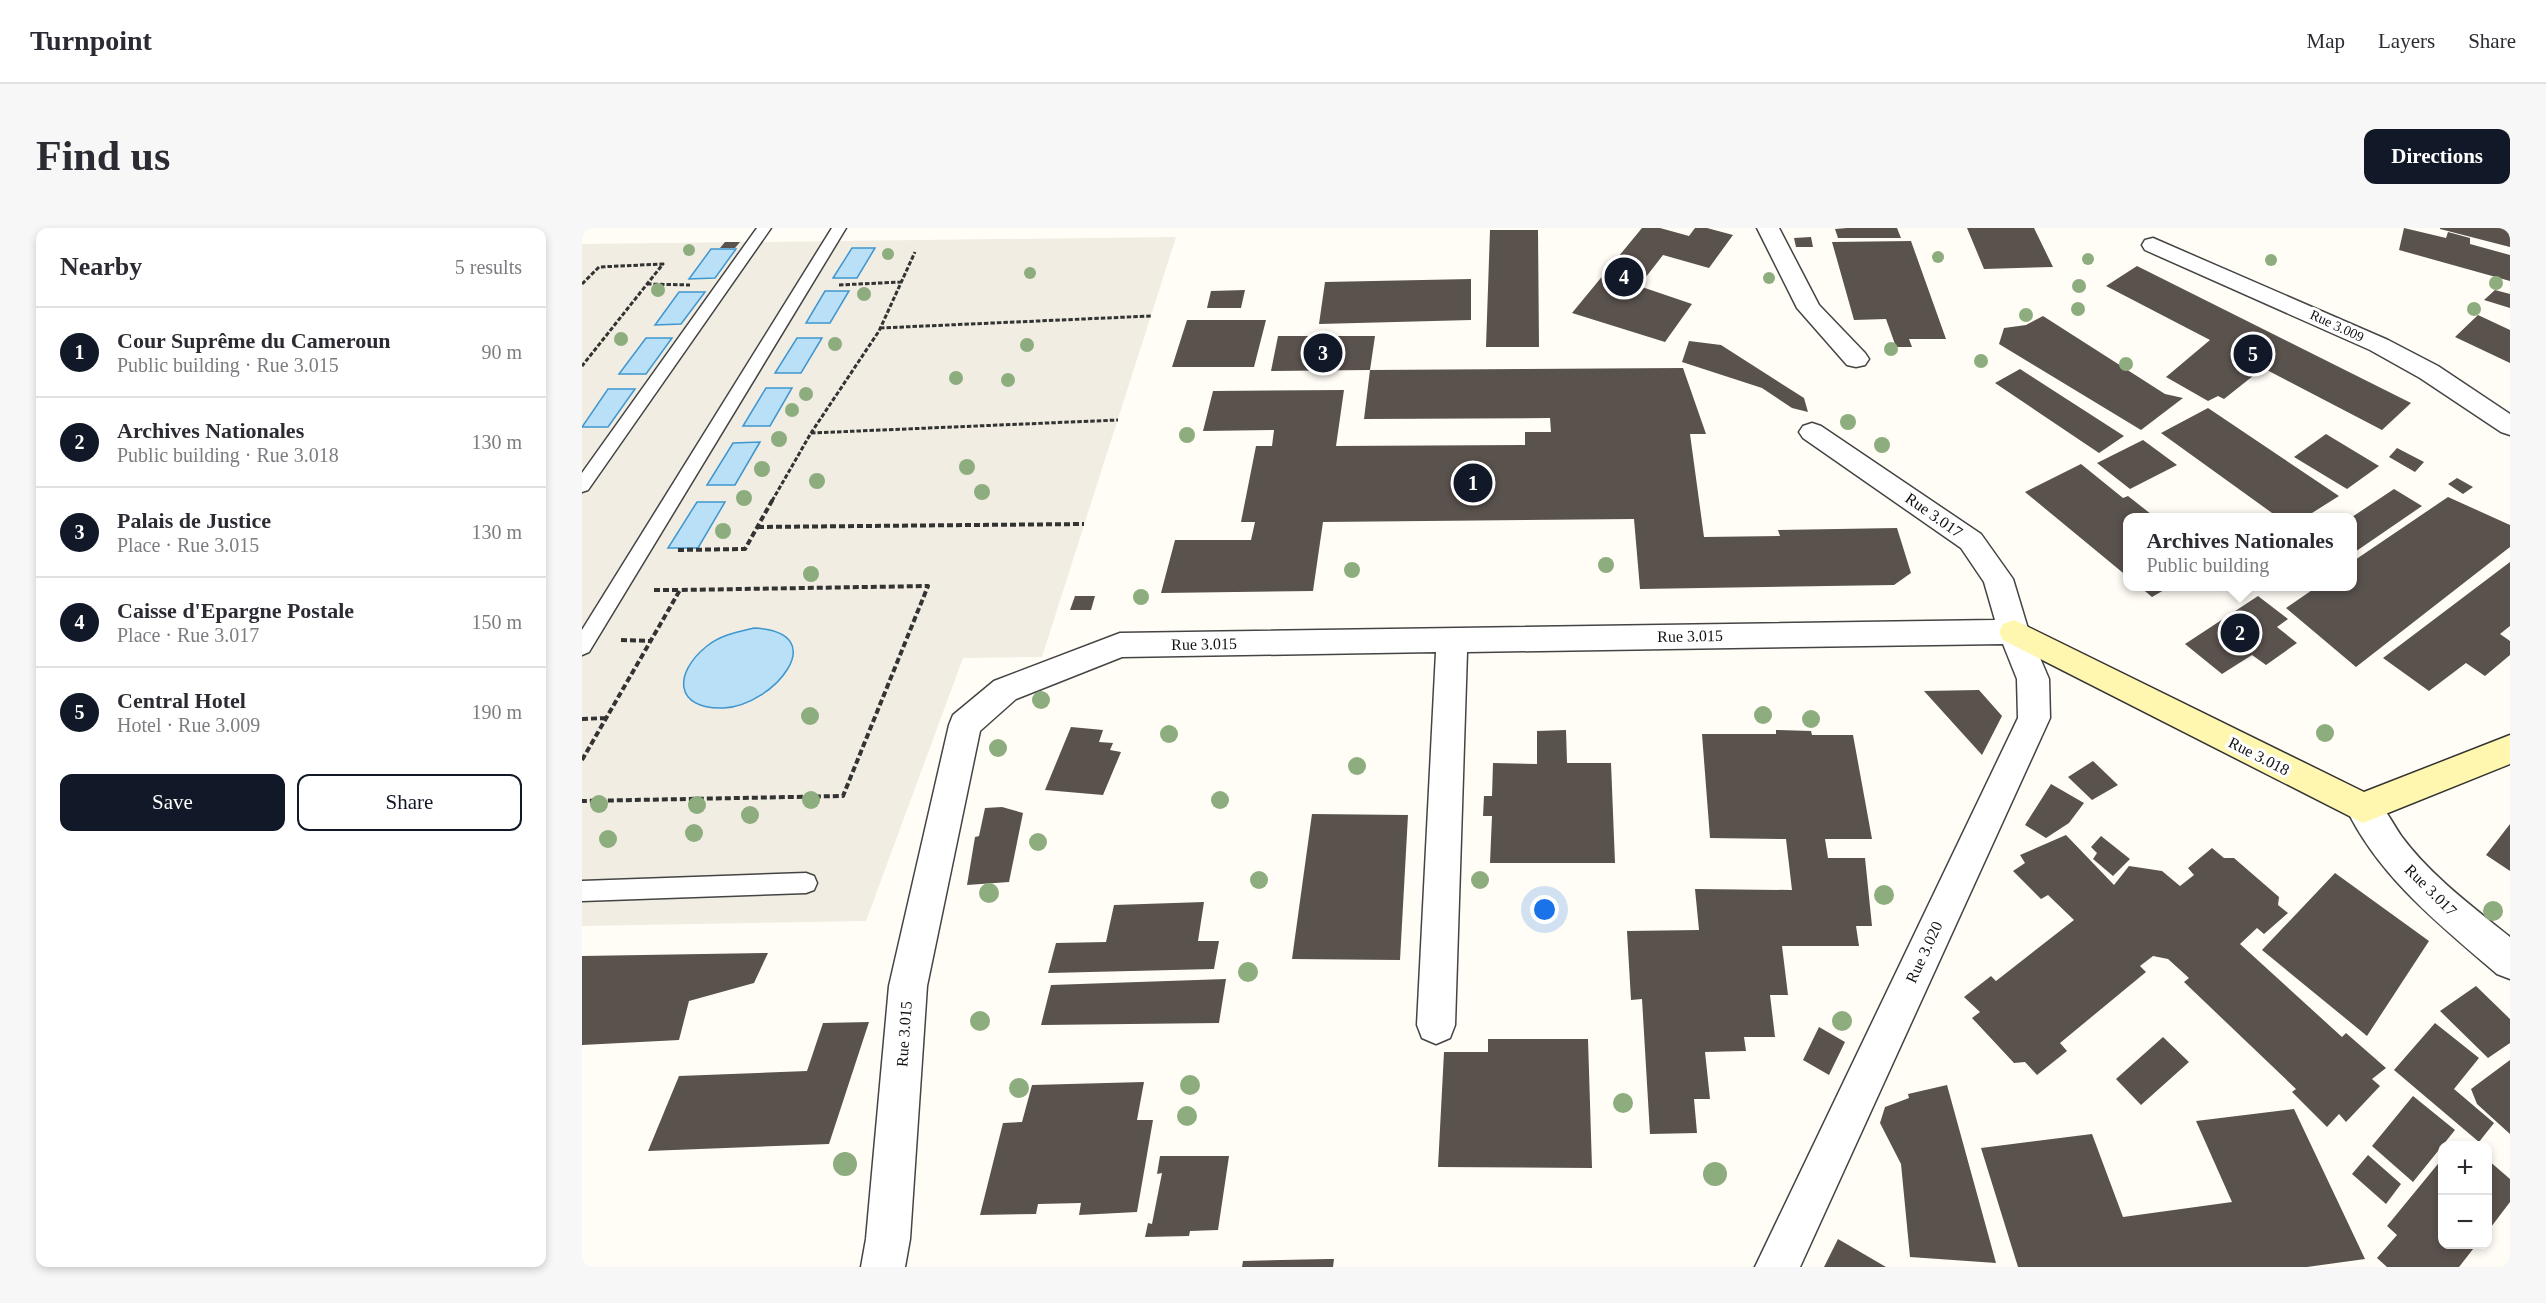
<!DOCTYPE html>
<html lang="en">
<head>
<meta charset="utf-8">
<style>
	body { margin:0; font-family:"Times New Roman",serif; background:#f7f7f7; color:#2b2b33 }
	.controls { position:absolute; right:18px; bottom:18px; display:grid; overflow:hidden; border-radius:12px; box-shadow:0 3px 9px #0003 }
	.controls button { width:54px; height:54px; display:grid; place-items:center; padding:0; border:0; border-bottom:2px solid #e1e1e2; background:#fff; color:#2b2b33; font:30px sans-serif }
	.you { position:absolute; left:963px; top:682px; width:21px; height:21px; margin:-15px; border:4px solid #fff; border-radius:50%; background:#1a73e8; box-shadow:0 0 0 9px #1a73e833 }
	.badge { display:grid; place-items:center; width:39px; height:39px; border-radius:50%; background:#111827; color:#fff; font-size:20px; font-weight:700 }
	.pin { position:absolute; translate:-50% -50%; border:3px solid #fff; box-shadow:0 2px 6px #0006 }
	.popup { position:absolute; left:1541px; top:285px; width:234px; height:78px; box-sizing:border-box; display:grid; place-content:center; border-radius:12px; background:#fff; filter:drop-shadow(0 2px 4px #0005); font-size:20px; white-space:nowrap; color:#7c7c81 }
	.popup b { font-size:22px; color:#2b2b33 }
	.popup::after { content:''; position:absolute; left:50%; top:100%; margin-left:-12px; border:12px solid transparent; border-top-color:#fff }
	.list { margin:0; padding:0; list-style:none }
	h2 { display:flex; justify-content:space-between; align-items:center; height:78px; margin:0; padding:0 24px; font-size:26px }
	h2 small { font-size:20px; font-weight:400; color:#7c7c81 }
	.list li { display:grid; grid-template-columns:39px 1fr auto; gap:18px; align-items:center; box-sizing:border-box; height:90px; padding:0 24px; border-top:2px solid #e1e1e2 }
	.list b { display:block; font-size:22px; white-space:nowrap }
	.list p { margin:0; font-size:20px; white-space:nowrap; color:#7c7c81 }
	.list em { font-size:20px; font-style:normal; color:#7c7c81 }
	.actions { display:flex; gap:12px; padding:18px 24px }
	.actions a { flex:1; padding:14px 0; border:2px solid #111827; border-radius:12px; text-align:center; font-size:21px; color:#111827 }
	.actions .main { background:#111827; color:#fff }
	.map { position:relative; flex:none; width:1928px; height:1039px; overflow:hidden; border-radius:12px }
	header { display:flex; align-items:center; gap:36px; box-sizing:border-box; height:84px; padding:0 30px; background:#fff; border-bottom:2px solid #e1e1e2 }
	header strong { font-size:28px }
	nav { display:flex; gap:33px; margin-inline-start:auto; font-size:21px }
	.intro { display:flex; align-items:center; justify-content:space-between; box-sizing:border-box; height:144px; padding:0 36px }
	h1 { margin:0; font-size:42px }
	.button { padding:15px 27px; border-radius:12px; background:#111827; color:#fff; font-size:21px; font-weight:700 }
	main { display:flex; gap:36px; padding:0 36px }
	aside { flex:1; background:#fff; border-radius:12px; box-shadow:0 3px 9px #0003 }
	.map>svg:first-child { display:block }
	.plaza { fill:#f1ede2 }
	.water { fill:#b9e0f7; stroke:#3f96cf; stroke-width:1.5 }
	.building { fill:#5a524d }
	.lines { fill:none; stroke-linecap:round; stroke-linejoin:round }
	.lane-casing { stroke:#444; stroke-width:3 }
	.street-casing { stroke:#444; stroke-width:3 }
	.secondary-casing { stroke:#333; stroke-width:3 }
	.path-far1 { stroke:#333; stroke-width:3; stroke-dasharray:4.5 2; stroke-linecap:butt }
	.path { stroke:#333; stroke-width:4; stroke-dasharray:6 3; stroke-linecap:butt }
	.lane { fill:#fff; fill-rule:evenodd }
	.street { fill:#fff; fill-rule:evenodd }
	.secondary { fill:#fff6b0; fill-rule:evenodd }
	.tree { fill:#8dad7f }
	.labels { text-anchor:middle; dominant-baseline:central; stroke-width:6; stroke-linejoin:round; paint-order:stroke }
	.far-street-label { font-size:14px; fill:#111; stroke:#fff }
	.street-label { font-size:16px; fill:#111; stroke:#fff }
</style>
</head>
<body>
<header>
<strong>Turnpoint</strong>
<nav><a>Map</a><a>Layers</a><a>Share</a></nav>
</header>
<div class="intro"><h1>Find us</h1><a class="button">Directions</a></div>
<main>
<aside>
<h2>Nearby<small>5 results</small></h2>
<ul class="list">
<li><span class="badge">1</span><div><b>Cour Suprême du Cameroun</b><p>Public building · Rue 3.015</p></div><em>90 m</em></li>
<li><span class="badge">2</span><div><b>Archives Nationales</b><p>Public building · Rue 3.018</p></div><em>130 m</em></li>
<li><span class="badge">3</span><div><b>Palais de Justice</b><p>Place · Rue 3.015</p></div><em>130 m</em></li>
<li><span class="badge">4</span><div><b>Caisse d'Epargne Postale</b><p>Place · Rue 3.017</p></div><em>150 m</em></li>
<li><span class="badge">5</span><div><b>Central Hotel</b><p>Hotel · Rue 3.009</p></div><em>190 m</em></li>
</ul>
<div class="actions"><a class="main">Save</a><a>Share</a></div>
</aside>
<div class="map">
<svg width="1928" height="1039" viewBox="0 0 1928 1039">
	<rect width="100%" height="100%" fill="#fffdf5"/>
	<path class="plaza" d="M594,9L460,429L381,430L284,693L0,698V16Z"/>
	<path class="water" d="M270,20H293L275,50H251Z
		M129,21H154L133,50L107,51Z
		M243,63H267L248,95H224Z
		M97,64H123L99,96L73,97Z
		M64,110H90L64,146H37Z
		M215,110H240L219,145H193Z
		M184,160H210L188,198H161Z
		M26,161H53L26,199H0Z
		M178,214L153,257H125L151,215Z
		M115,274H143L116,320H86Z
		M172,400C253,404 191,478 142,480C92,482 91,445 125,418C139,407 155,404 172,400Z"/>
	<path class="building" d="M1060,0H1078L1107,8L1113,0H1125L1151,7L1127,40L1081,27L1057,58L1110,76L1083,114L990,85Z
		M1265,0H1315L1319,10H1256L1253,1Z
		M1385,0H1452L1471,39L1402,41Z
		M1822,0L1864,10L1866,4L1888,10V16L1928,27V53L1817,22Z
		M1858,0H1928V19L1858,1Z
		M908,2H956L957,119H904Z
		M1229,9L1231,19H1214L1212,10Z
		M1329,13L1364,111H1327L1330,119H1314L1304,91L1272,92L1250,14Z
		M143,14H158L153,20H138Z
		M1555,38L1829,175L1800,202L1681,140L1642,171L1636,168L1626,173L1584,149L1628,112L1524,58Z
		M889,51V92L737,96L743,54Z
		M663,62L659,80H625L629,63Z
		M1913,62L1928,66V80L1902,72Z
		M1896,87L1928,102V135L1873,109Z
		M1461,88L1583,166L1601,170L1559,202L1417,116L1422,100L1444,97Z
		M605,92H684L672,139H590Z
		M696,108H793L788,142L689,143Z
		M1107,113L1139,117L1222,170L1226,184L1210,180L1180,160L1100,134Z
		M1101,140L1124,206H1108L1122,309L1198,308L1196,302L1315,300L1329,345L1312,357L1058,361L1052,291L741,294L731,363L579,365L593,312H669L673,294H659L674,218H690L692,202L621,203L631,163L762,162L754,218L943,217V204H969L968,190L782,191L788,142Z
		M1438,141L1542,208L1517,225L1413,155Z
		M1626,180L1757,268L1722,290H1697L1579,205Z
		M1744,206L1797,238L1765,261L1712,229Z
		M1561,212L1595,237L1548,261L1515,235Z
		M1815,220L1842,234L1833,244L1807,229Z
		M1499,236L1541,270L1546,268L1574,290H1546V349L1443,264Z
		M1875,250L1891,259L1881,266L1866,256Z
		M1812,261L1840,278L1770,326V289Z
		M1866,269L1928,297V319L1774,439L1704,380L1736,358H1770V334Z
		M1928,334V398L1918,406L1928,413V427L1903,448L1884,435L1847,463L1801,430Z
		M1557,358H1589L1570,369Z
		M493,368H513L509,382H488Z
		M1676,368L1706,391L1695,399L1715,415L1684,437L1670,427L1640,446L1603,416Z
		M1397,462L1420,488L1400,527L1342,463Z
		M489,499L521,502L517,514L531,515L528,522L539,524L521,567L463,562Z
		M984,502L985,535H1029L1033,635H908L910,588H901L902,568H910L911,535L955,536V503Z
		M1194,502L1229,503L1230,507H1271L1290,611H1243L1246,630H1283L1290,698H1274L1277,718H1200L1206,767H1188L1193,809H1162L1164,823L1123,824L1128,871H1112L1115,905L1068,906L1060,771L1049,772L1045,703L1117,702L1113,661L1210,662L1204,611L1128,610L1120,506H1194Z
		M1511,533L1536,557L1510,572L1486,549Z
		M1469,556L1502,575L1487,595L1464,610L1443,597Z
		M420,579L441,585L427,654L385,657L393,609L397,608L403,580Z
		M730,586L826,587L818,732L710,731Z
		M1928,596V643L1904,627Z
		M1484,607L1532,657L1547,638L1580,643L1598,658L1612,647L1606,640L1630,620L1642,630H1652L1697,669L1696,677L1706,685L1682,706L1675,700L1658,716L1760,809L1764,805L1804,840L1790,851L1798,858L1764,894L1757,886L1745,899L1710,864L1714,861L1602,754L1607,750L1586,731L1571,728L1558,738L1564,744L1478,815L1485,823L1455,847L1443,834L1432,835L1390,790L1398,784L1382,769L1409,748L1414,753L1492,692L1466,667L1459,671L1431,643L1443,635L1438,627Z
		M1519,608L1548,631L1531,648L1511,631L1515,625L1509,619Z
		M1753,645L1847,713L1785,808L1680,722Z
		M622,674L616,713H637L632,741L466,745L474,715L524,714L532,677Z
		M186,725L172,755L107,773L97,812L0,817V728Z
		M644,751L637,795L459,797L469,757Z
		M1894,758L1928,791V815L1906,830L1858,783Z
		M287,794L247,916L66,923L97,848L225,843L241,795Z
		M1853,795L1897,830L1872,861L1912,895L1897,914L1812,842Z
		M1237,799L1263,814L1247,847L1221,832Z
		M1581,809L1607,834L1559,877L1534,851Z
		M906,811H1006L1010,940L856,939L862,824H906Z
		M1928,832V906L1895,876L1889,861Z
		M562,854L555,892H571L555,984L497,987L499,975L456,976L454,986L398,987L421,895L440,894L450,857Z
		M1365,857L1414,1035L1328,1029L1319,936L1298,895L1303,879L1327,870L1326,866Z
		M1831,868L1873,902L1831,954L1790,918Z
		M1712,881L1783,1031L1725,1039H1436L1399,920L1510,906L1541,989L1650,974L1614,893Z
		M1786,927L1819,956L1804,976L1770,946Z
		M578,928H647L636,1002L608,1003L607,1008L563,1009L566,995L570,996L580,945L575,946Z
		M1860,931V1016H1895L1877,1039H1805L1795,1030L1815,1007L1805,998Z
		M1906,932L1928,951V974L1906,1003Z
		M1256,1011L1304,1039H1242Z
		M746,1031H752L751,1039H660L661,1033Z"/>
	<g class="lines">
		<g class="lane-casing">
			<path id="lane" d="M175,0H189L6,262L0,264V245Z
				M250,0H264L7,424L0,427V402Z
				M224,645L232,648L235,655L232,662L224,665L0,673V653Z"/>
		</g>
		<g class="street-casing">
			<path id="street" d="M1175,0H1197L1237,77L1283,125L1287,131L1283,137L1274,139L1265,137L1215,80Z
				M1571,10L1806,112L1856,138L1928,186V207L1919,204L1838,150L1788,122L1563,22L1560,17L1563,12Z
				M1230,195L1239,198L1399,306L1431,351L1447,404L1467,451L1468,490L1218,1039H1173L1436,490L1435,451L1421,416L885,424L873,797L868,810L854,816L840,810L835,797L854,424L540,429L434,471L398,503L345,758L328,1011L323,1039H279L284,1011L307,758L367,497L371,487L412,453L538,405L1413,392L1402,354L1379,320L1221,210L1217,204L1221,198Z
				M1781,565C1801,572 1808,592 1820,609C1849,648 1891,679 1928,709V751L1915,746C1858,697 1797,649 1764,580L1769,569Z"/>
		</g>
		<g class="secondary-casing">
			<path id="secondary" d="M1432,392L1782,564L1928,507V536L1781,595L1421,412L1417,404L1421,396Z"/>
		</g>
		<path class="path-far1" d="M0,56L17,39L81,36L0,138
			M65,56L108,57
			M257,57L319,54
			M298,100L569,88
			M229,205L536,192
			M190,273L229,205L297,103L333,24"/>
		<path class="path" d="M176,299L502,296
			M96,322L163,321L191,271
			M72,362H97
			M39,412L69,413
			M0,491L24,490
			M0,532L98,362L346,358L261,568L0,573"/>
		<use href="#lane" class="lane"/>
		<use href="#street" class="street"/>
		<use href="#secondary" class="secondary"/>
	</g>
	<g class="tree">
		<circle cx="107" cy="22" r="6"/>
		<circle cx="306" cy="26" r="6"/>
		<circle cx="1356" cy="29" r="6"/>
		<circle cx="1506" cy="31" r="6"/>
		<circle cx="1689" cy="32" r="6"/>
		<circle cx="448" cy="45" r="6"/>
		<circle cx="1187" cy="50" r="6"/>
		<circle cx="1914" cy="55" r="7"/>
		<circle cx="1497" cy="58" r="7"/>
		<circle cx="76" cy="62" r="7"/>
		<circle cx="282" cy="66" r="7"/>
		<circle cx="1496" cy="81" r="7"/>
		<circle cx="1892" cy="81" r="7"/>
		<circle cx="1444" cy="87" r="7"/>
		<circle cx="39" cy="111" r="7"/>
		<circle cx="253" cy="116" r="7"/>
		<circle cx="445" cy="117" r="7"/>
		<circle cx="1309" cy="121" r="7"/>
		<circle cx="1399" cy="133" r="7"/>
		<circle cx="1544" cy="136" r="7"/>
		<circle cx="374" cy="150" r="7"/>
		<circle cx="426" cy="152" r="7"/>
		<circle cx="224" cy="166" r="7"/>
		<circle cx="210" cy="182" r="7"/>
		<circle cx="1266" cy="194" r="8"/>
		<circle cx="605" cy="207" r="8"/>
		<circle cx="197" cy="211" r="8"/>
		<circle cx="1300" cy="217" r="8"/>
		<circle cx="385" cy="239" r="8"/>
		<circle cx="180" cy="241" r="8"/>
		<circle cx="235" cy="253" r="8"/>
		<circle cx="400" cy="264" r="8"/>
		<circle cx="162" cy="270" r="8"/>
		<circle cx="141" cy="303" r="8"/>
		<circle cx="1024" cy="337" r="8"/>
		<circle cx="770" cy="342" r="8"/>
		<circle cx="229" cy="346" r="8"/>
		<circle cx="559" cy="369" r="8"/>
		<circle cx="459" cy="472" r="9"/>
		<circle cx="1181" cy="487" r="9"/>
		<circle cx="228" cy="488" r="9"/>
		<circle cx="1229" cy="491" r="9"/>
		<circle cx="1743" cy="505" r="9"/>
		<circle cx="587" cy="506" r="9"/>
		<circle cx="416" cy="520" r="9"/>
		<circle cx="775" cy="538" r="9"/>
		<circle cx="229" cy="572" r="9"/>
		<circle cx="638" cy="572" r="9"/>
		<circle cx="17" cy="576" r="9"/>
		<circle cx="115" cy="577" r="9"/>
		<circle cx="168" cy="587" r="9"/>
		<circle cx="112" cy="605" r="9"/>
		<circle cx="26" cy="611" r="9"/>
		<circle cx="456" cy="614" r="9"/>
		<circle cx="677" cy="652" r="9"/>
		<circle cx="898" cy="652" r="9"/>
		<circle cx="407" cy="665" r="10"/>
		<circle cx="1302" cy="667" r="10"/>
		<circle cx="1911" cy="683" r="10"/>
		<circle cx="666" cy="744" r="10"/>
		<circle cx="398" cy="793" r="10"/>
		<circle cx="1260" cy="793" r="10"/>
		<circle cx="608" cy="857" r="10"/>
		<circle cx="437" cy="860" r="10"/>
		<circle cx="1041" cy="875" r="10"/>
		<circle cx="605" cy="888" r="10"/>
		<circle cx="263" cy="936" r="12"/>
		<circle cx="1133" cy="946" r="12"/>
	</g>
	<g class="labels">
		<g class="far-street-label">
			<text transform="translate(1755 98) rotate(25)">Rue 3.009</text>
		</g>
		<g class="street-label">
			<text transform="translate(1352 287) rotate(35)">Rue 3.017</text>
			<text transform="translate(1108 408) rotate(-1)">Rue 3.015</text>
			<text transform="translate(622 416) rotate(-1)">Rue 3.015</text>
			<text transform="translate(1677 528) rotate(27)">Rue 3.018</text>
			<text transform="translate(1849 662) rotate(45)">Rue 3.017</text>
			<text transform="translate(1342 724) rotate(-65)">Rue 3.020</text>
			<text transform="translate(322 806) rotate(-86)">Rue 3.015</text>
		</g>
	</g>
</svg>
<div class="controls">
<button>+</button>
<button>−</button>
</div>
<div class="you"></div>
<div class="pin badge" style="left:891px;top:255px">1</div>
<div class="pin badge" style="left:1658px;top:405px">2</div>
<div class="popup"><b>Archives Nationales</b>Public building</div>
<div class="pin badge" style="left:741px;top:125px">3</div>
<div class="pin badge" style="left:1042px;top:49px">4</div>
<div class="pin badge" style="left:1671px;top:126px">5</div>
</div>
</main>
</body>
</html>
